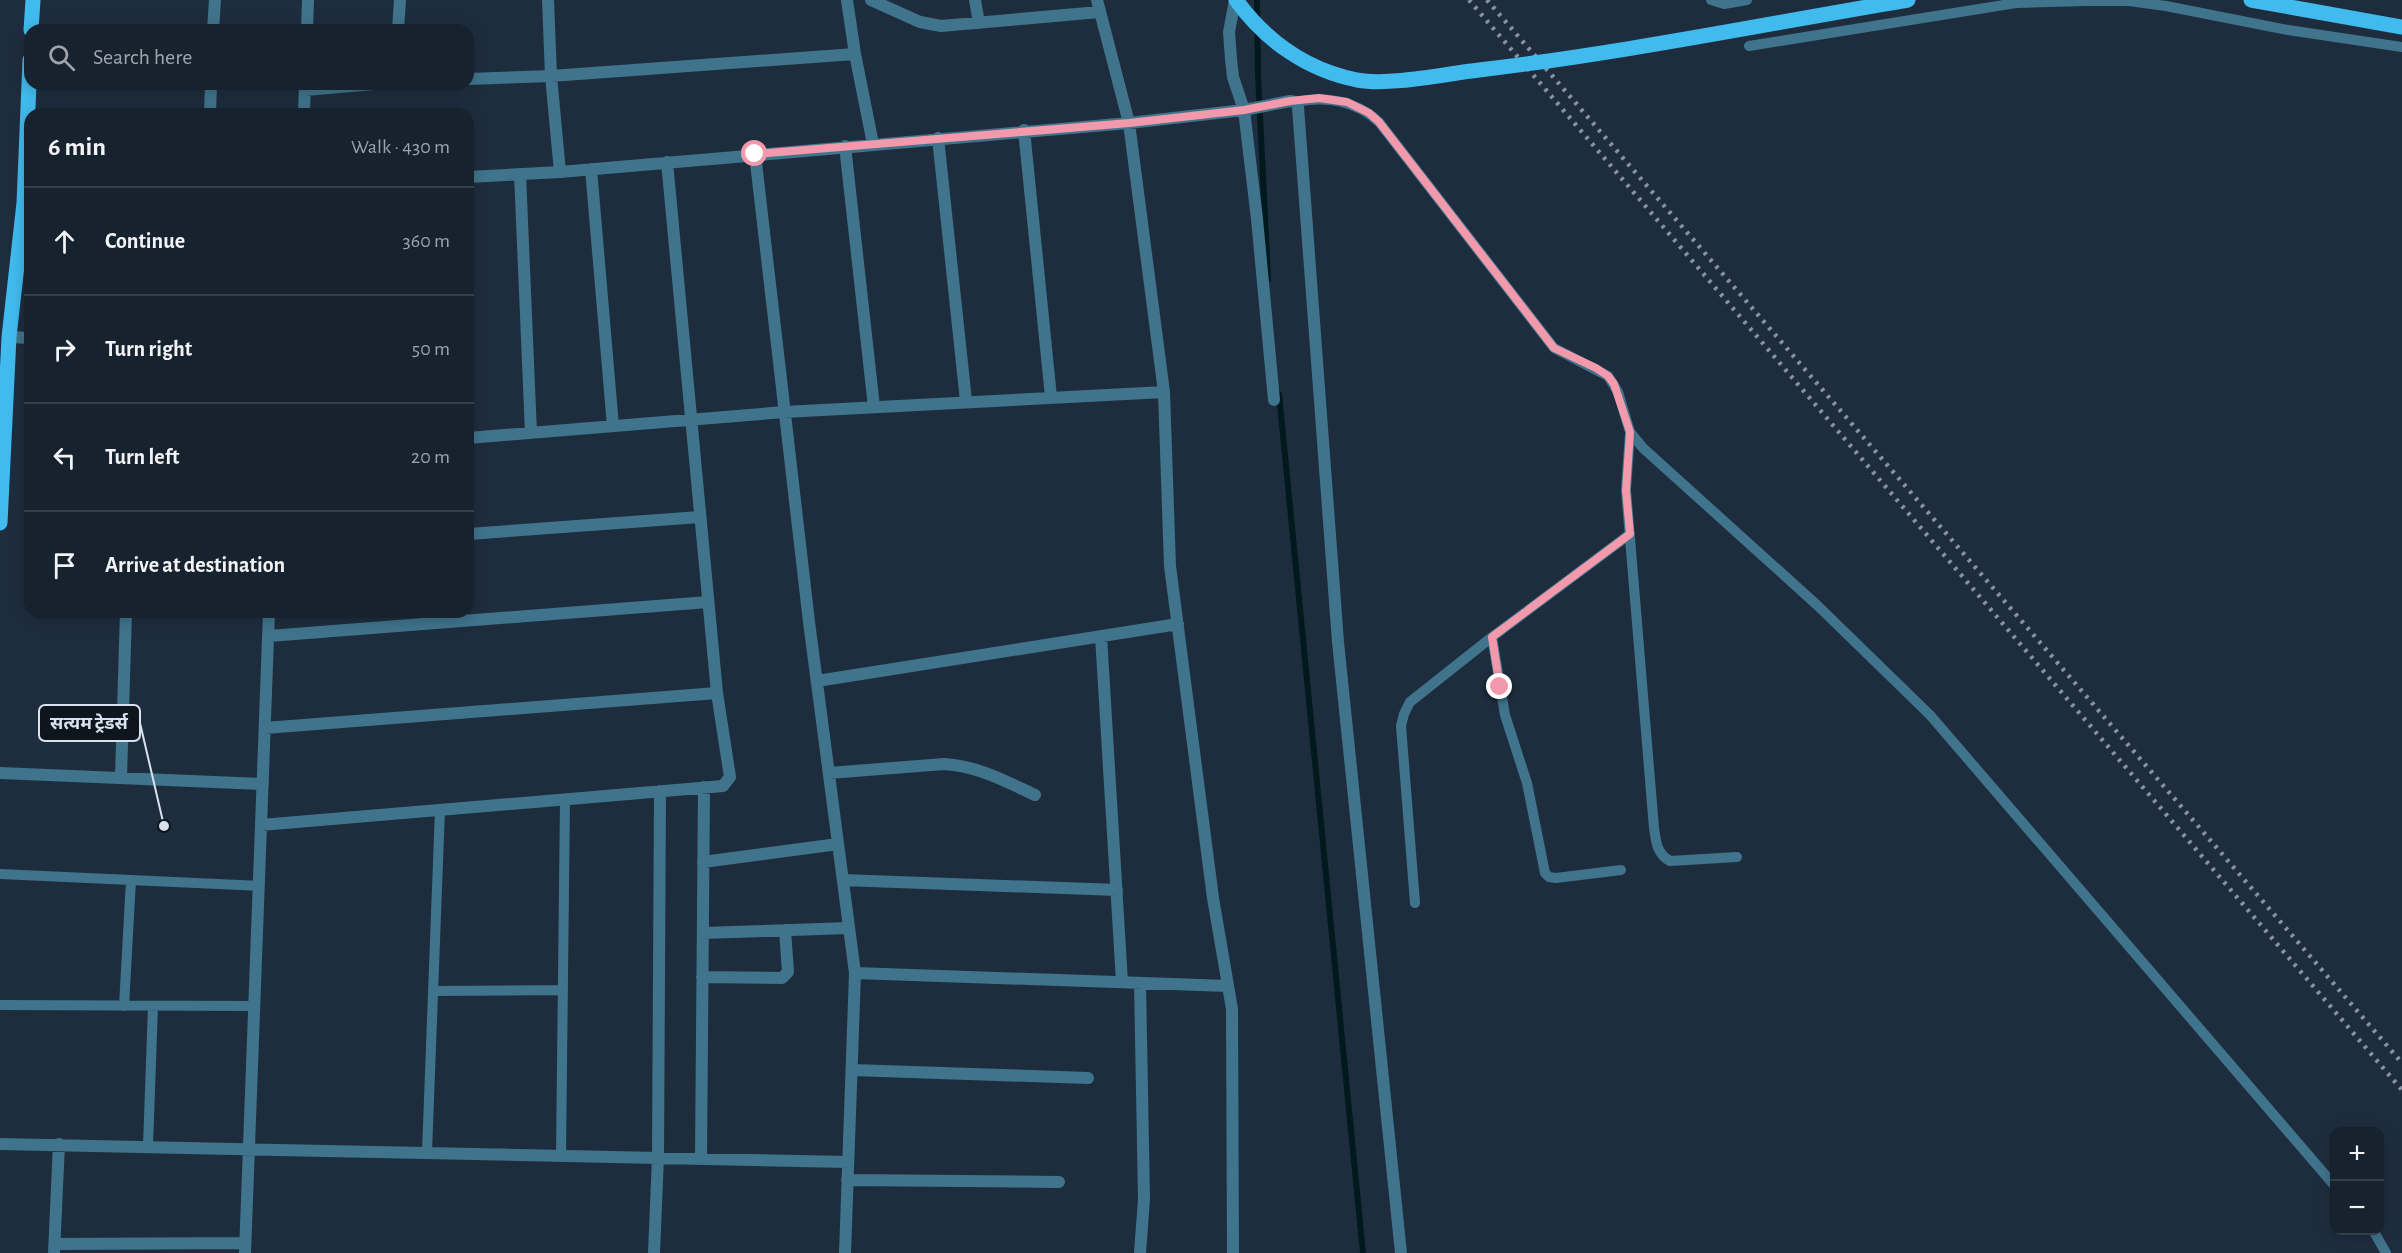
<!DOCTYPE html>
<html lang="en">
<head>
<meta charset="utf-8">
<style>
	body { margin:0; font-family:"Alegreya Sans","Noto Sans Devanagari",sans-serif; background:#232f3a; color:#f1f3f6 }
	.controls { position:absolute; right:18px; bottom:18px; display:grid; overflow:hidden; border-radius:12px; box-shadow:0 3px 15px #0003 }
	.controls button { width:54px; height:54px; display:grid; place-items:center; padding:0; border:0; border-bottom:2px solid #353f4a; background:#16222e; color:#f1f3f6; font:30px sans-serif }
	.stop { position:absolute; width:18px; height:18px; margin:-14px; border:4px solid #f29aac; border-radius:50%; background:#fff }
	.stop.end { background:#f29aac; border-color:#fff; box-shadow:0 2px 6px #0008 }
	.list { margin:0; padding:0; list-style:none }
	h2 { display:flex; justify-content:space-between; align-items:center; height:78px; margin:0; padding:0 24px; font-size:26px }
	h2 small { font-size:20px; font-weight:400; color:#9ea4aa }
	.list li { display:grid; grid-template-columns:39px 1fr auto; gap:18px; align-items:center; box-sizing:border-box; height:108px; padding:0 24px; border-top:2px solid #353f4a }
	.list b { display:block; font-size:22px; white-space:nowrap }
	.list em { font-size:20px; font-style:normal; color:#9ea4aa }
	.icon { flex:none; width:33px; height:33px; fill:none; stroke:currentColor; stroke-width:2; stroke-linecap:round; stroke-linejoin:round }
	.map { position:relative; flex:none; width:2402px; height:1253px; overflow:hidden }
	.search { position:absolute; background:#16222e; box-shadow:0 3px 15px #0003; left:24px; top:24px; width:450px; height:66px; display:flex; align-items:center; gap:15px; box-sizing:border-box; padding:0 21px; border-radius:18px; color:#9ea4aa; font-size:22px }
	.panel { position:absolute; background:#16222e; box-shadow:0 3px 15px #0003; left:24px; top:108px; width:450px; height:510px; border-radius:18px }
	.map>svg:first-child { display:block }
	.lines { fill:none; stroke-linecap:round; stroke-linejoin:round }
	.stream { stroke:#00191d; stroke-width:6 }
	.lane { stroke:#40748c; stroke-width:10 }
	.street { stroke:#40748c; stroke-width:12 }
	.primary { stroke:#41bbee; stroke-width:15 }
	.rail { stroke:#8793a1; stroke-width:4.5; stroke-dasharray:3 6; stroke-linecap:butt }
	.primary-bridge { stroke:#41bbee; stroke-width:15 }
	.route { stroke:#f29aac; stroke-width:8 }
	.leader { fill:none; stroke:#d8e2ee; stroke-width:2 }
	.callout-dot { fill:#d8e2ee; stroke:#0e151d; stroke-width:2 }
	.callout { fill:#0e151d; stroke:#d8e2ee; stroke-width:2 }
	.callout-label { font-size:18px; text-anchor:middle; font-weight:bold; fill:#d8e2ee }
</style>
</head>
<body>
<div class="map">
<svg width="2402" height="1253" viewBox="0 0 2402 1253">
	<rect width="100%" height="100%" fill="#1e2d3e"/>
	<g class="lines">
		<path class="stream" d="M1257,0L1258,75L1268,279
			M1279,394L1363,1253"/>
		<path class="lane" d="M1711,0L1724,4L1747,0
			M1749,46L2016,3L2087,1H2129L2166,6L2288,30L2402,47
			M1295,102C1327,96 1355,100 1379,122L1554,348L1608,376L1618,392L1630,432L1643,448L1817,605L1930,715L2334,1185
			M1630,432L1626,490L1654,828C1656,842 1657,854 1670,861L1737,857
			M1492,637L1505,715L1527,783L1545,873L1549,877L1556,878L1621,870
			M0,874L259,886
			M1415,903L1401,726L1404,714L1410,702L1492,637L1630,534
			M433,991L563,990
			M0,1005L255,1006
			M124,1006L131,880
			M148,1146L153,1006
			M427,1152L440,809
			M561,1155L565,799
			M2373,1230L2386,1253"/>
		<path class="street" d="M548,0L551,76L560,172
			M871,0L920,22L941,26L1099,12
			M975,0L979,23
			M1097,0L1129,123L1164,392L1170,566L1213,898L1232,1009L1233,1253
			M1235,0L1229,32L1231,59L1233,77L1244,110L1257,219L1274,400
			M213,30L215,0
			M307,30L308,0
			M398,30L400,0
			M855,54L873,144
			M468,79L551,76L855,54L847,0
			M305,90L374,84
			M210,114L211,84
			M304,114L305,84
			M1024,130L1051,397
			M938,138L966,401
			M845,146L874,407
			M755,154L809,622L855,973L845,1253
			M591,169L613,426
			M520,174L531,433
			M468,177L560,172L1129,123L1244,110L1290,101L1295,102L1298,107L1338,642L1401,1253
			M9,337L30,338
			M468,438L784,412L1164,392
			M468,534L700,517
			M269,636L708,602
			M1101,636L1122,982
			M817,681L1178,624
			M265,728L717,693
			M0,773L263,784
			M829,773L944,764C978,766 1005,781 1035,795
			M121,777L126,612
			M261,825L723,786L730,777L717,693L667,162
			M703,862L838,844
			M843,880L1117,890
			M703,933L849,928
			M855,973L1228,986
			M702,977L782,978L788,972L785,930
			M852,1070L1088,1078
			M0,1144L848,1162
			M701,1159L704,787
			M847,1180L1059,1182
			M55,1244L245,1243
			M54,1253L59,1144
			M245,1253L269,612
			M654,1253L658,1157L660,791
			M1140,1253L1144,1199L1140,983"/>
		<path class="primary" d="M2251,0L2402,27
			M31,30L33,0
			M0,523L9,337L24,203L30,60"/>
		<path class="rail" d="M1469,0L2402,1090
			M1487,0L2402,1063"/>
		<path class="primary-bridge" d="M1236,0C1266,41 1307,70 1357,80C1391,86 1444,74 1479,70C1623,53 1765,24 1908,0"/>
	</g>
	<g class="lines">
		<path class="route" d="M755,154L1129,123L1244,110L1290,101L1319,98L1347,102L1369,113L1379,122L1554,348L1596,368L1608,376L1614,384L1630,432L1626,490L1630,534L1492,637L1500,687"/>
	</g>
	<path class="leader" d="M164 826L140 723"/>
	<circle class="callout-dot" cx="164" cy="826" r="6"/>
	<rect class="callout" x="39" y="705" width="101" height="36" rx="6"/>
	<g class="callout-label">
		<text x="89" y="729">सत्यम ट्रेडर्स</text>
	</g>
</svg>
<div class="controls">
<button>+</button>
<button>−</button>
</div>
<div class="stop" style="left:755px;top:154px"></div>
<div class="stop end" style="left:1500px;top:687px"></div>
<div class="search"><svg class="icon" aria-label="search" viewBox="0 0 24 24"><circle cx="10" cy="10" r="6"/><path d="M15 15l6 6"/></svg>Search here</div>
<section class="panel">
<h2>6 min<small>Walk · 430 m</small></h2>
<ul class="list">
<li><svg class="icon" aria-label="ahead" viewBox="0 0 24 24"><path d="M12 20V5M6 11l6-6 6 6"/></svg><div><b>Continue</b></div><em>360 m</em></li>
<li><svg class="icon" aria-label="right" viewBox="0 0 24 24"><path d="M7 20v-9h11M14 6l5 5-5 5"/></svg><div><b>Turn right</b></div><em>50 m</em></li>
<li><svg class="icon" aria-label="left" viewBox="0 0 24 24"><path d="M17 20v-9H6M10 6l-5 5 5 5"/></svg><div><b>Turn left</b></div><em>20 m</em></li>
<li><svg class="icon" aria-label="arrive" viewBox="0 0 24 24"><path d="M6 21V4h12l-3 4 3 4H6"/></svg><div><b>Arrive at destination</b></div></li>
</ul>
</section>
</div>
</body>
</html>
